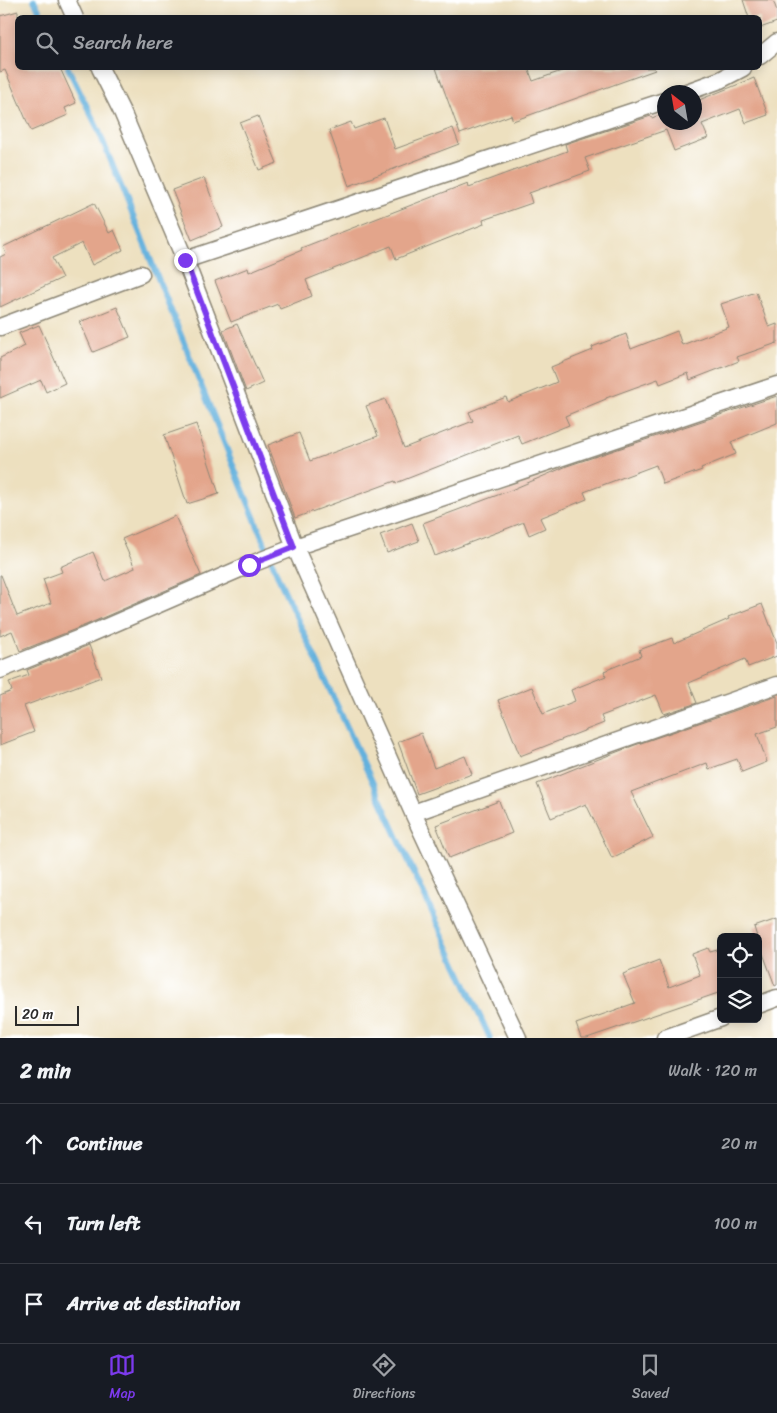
<!DOCTYPE html>
<html lang="en">
<head>
<meta charset="utf-8">
<style>
	body { margin:0; font-family:Sriracha,sans-serif; background:#242831; color:#f1f3f6 }
	.controls { position:absolute; right:15px; bottom:15px; display:grid; overflow:hidden; border-radius:8px; box-shadow:0 2px 12px #0003 }
	.controls button { width:45px; height:45px; display:grid; place-items:center; padding:0; border:0; border-bottom:1px solid #363941; background:#171b24; color:#f1f3f6; font:25px sans-serif }
	.compass { position:absolute; left:657px; top:85px; width:45px; height:45px; border-radius:50%; background:#171b24; box-shadow:0 2px 12px #0003; rotate:329deg }
	.scale { position:absolute; left:15px; bottom:12px; width:64px; box-sizing:border-box; padding-left:5px; border:2px solid #2b2b2b; border-top:0; font-size:14px; line-height:18px; white-space:nowrap; color:#2b2b2b; -webkit-text-stroke:4px #fff; paint-order:stroke }
	.stop { position:absolute; width:15px; height:15px; margin:-11px; border:4px solid #7c3aed; border-radius:50%; background:#fff }
	.stop.end { background:#7c3aed; border-color:#fff; box-shadow:0 1px 5px #0008 }
	.list { margin:0; padding:0; list-style:none }
	h2 { display:flex; justify-content:space-between; align-items:center; height:65px; margin:0; padding:0 20px; font-size:21px }
	h2 small { font-size:16px; font-weight:400; color:#9ea1a6 }
	.list li { display:grid; grid-template-columns:32px 1fr auto; gap:15px; align-items:center; box-sizing:border-box; height:80px; padding:0 20px; border-top:1px solid #363941 }
	.list b { display:block; font-size:19px; white-space:nowrap }
	.list em { font-size:16px; font-style:normal; color:#9ea1a6 }
	.icon { flex:none; width:28px; height:28px; fill:none; stroke:currentColor; stroke-width:2; stroke-linecap:round; stroke-linejoin:round }
	.map { position:relative; flex:none; width:777px; height:1038px; overflow:hidden }
	.search { position:absolute; background:#171b24; box-shadow:0 2px 12px #0003; left:15px; right:15px; top:15px; height:55px; display:flex; align-items:center; gap:12px; box-sizing:border-box; padding:0 18px; border-radius:8px; color:#9ea1a6; font-size:19px }
	.sheet { height:305px; background:#171b24 }
	nav { display:flex; justify-content:space-around; align-items:center; box-sizing:border-box; height:70px; border-top:1px solid #363941; background:#171b24; font-size:14px; color:#9ea1a6 }
	nav a { display:grid; justify-items:center; gap:2px }
	nav .on { color:#7c3aed }
	.map>svg:first-child { display:block }
	.lines { fill:none; stroke-linecap:round; stroke-linejoin:round }
	.stream { stroke:#63b1dd; stroke-width:6 }
	.building { fill:#e3a58b }
	.street-casing { stroke:#8c8675; stroke-width:19 }
	.street { stroke:#fff; stroke-width:16 }
	.route { stroke:#7c3aed; stroke-width:6 }
</style>
</head>
<body>
<div class="map">
<svg width="777" height="1038" viewBox="0 0 777 1038">
	<rect width="100%" height="100%" fill="#fff"/>
	<filter id="ink" filterUnits="userSpaceOnUse"><feTurbulence type="fractalNoise" baseFrequency=".02" numOctaves="2"/><feDisplacementMap in="SourceGraphic" scale="10" xChannelSelector="R" yChannelSelector="G"/><feConvolveMatrix kernelMatrix="1 2 1 2 8 2 1 2 1" color-interpolation-filters="sRGB"/></filter>
	<filter id="wash" filterUnits="userSpaceOnUse"><feTurbulence type="fractalNoise" baseFrequency=".0096" numOctaves="4" result="noise"/><feDisplacementMap in="SourceGraphic" scale="20" xChannelSelector="R" yChannelSelector="G"/><feGaussianBlur stdDeviation="1.12" result="paint"/><feColorMatrix in="noise" values="0 0 0 0 0 0 0 0 0 0 0 0 0 0 0 0 0 1.4 0 .05"/><feComposite in="paint" operator="in"/></filter>
	<g filter="url(#wash)">
		<rect width="100%" height="100%" fill="#ede0bf"/>
		<g class="lines">
			<path class="stream" d="M34,0L43,18
				M68,68L98,129L279,579L490,1038"/>
		</g>
		<g id="blocks">
			<path class="building" d="M743,0H773L777,11V22L760,28V18H749Z
				M18,11V68H60L76,103L65,108L68,115L31,131L5,70L0,72V16Z
				M436,68H528L533,81L570,68H654L655,70L513,121L511,115L460,134Z
				M754,78L768,115L746,123L740,109L702,124L708,138L674,151L666,130L585,158L590,171L529,193L532,203L483,220L484,224L396,259L391,246L306,280L312,296L280,309L278,304L231,322L215,281L248,268L249,272L302,250L301,248L468,183L469,187L567,151L565,144L651,116L652,118L664,113V122H694V102Z
				M258,116L277,163L259,170L240,123Z
				M384,118L395,149L453,128L459,144L349,186L329,130L351,122L354,129Z
				M204,178L223,227L192,240L172,190Z
				M94,203L109,233L114,230L123,250L92,265L82,243L52,258L62,278L0,307V257L6,254L3,247Z
				M756,292L769,327L777,324V343L737,357L739,361L690,380L688,373L660,384L658,379L606,398V399L565,416L569,425L522,444L518,435L396,483L395,481L295,518L268,445L299,433L310,461L378,436L366,406L385,399L404,448L473,421L469,412L506,397L508,402L557,382L551,367L593,350L592,347L626,334L631,349L677,331L682,345L729,327L721,304Z
				M117,307L130,337L93,352L80,322Z
				M237,324L263,383L246,391L223,330Z
				M39,325L65,383L46,392L41,380L0,398V358L25,346L19,333Z
				M777,396V423L731,442L736,454L701,468L702,470L663,484L656,465L584,492L587,499L540,518L545,528L529,535L524,522L435,556L423,523L511,490L567,466Z
				M196,424L219,494L187,504L164,435Z
				M175,516L201,575L86,625L20,651L12,631L0,636V575H1L17,616L51,603L43,579L62,572L60,567L93,552L105,581L135,568L122,539Z
				M412,523L419,541L387,553L380,535Z
				M762,604L777,643V656L748,667L745,659L689,683L697,703L664,714L656,695L601,716L604,723L520,756L498,700L532,687L543,714L575,701L571,690L606,676L604,671L641,656L639,650L672,638L674,643L729,619L728,617Z
				M89,645L101,677L24,706L34,732L0,745V696L12,691L9,682L29,675L27,670Z
				M777,696V727L757,734L767,762L742,772L737,759L709,769L707,763L631,792L653,837L612,858L586,804L551,818L537,784L581,766L635,745Z
				M421,733L434,768L465,756L472,774L417,794L398,742Z
				M499,801L512,833L449,858L436,825Z
				M777,919V985L775,986L758,940V937H757L754,927Z
				M708,948L710,952L721,949V992L587,1038H581L576,1024L635,1003L623,974L659,960L669,987L700,975L692,954Z"/>
		</g>
	</g>
	<g filter="url(#ink)">
		<use href="#blocks" fill-opacity="0" stroke="#8c8675" stroke-width="1"/>
		<g class="lines">
			<g class="street-casing">
				<path id="street" d="M67,0L75,18
					M760,56L777,42
					M100,68L123,114L185,260L295,547L413,813L518,1038
					M687,92L720,80L743,68
					M185,260L664,101
					M0,327L141,274
					M0,670L90,634L249,565L295,547L777,385
					M413,813L777,685
					M758,1005L777,998
					M665,1038L721,1018"/>
			</g>
			<use href="#street" class="street"/>
		</g>
	</g>
	<g class="lines" filter="url(#ink)">
		<path class="route" d="M185,260L294,547L249,565"/>
	</g>
</svg>
<div class="controls">
<button><svg class="icon" aria-label="locate" viewBox="0 0 24 24"><circle cx="12" cy="12" r="6"/><path d="M12 2v4M12 18v4M2 12h4M18 12h4"/></svg></button>
<button><svg class="icon" aria-label="layers" viewBox="0 0 24 24"><path d="M12 4l9 5-9 5-9-5zM3 14l9 5 9-5"/></svg></button>
</div>
<svg class="compass" viewBox="-18 -18 36 36"><path d="M0-13l5 13h-10z" fill="#e53935"/><path d="M0 13l5-13h-10z" fill="#9ea1a6"/></svg>
<div class="scale">20 m</div>
<div class="stop" style="left:249px;top:565px"></div>
<div class="stop end" style="left:185px;top:260px"></div>
<div class="search"><svg class="icon" aria-label="search" viewBox="0 0 24 24"><circle cx="10" cy="10" r="6"/><path d="M15 15l6 6"/></svg>Search here</div>
</div>
<section class="sheet">
<h2>2 min<small>Walk · 120 m</small></h2>
<ul class="list">
<li><svg class="icon" aria-label="ahead" viewBox="0 0 24 24"><path d="M12 20V5M6 11l6-6 6 6"/></svg><div><b>Continue</b></div><em>20 m</em></li>
<li><svg class="icon" aria-label="left" viewBox="0 0 24 24"><path d="M17 20v-9H6M10 6l-5 5 5 5"/></svg><div><b>Turn left</b></div><em>100 m</em></li>
<li><svg class="icon" aria-label="arrive" viewBox="0 0 24 24"><path d="M6 21V4h12l-3 4 3 4H6"/></svg><div><b>Arrive at destination</b></div></li>
</ul>
</section>
<nav>
<a class="on"><svg class="icon" aria-label="map" viewBox="0 0 24 24"><path d="M3 6l6-2 6 2 6-2v14l-6 2-6-2-6 2zM9 4v14M15 6v14"/></svg>Map</a>
<a><svg class="icon" aria-label="directions" viewBox="0 0 24 24"><path d="M12 3l9 9-9 9-9-9zM9 14v-3h6M13 9l2 2-2 2"/></svg>Directions</a>
<a><svg class="icon" aria-label="saved" viewBox="0 0 24 24"><path d="M7 4h10v16l-5-4-5 4z"/></svg>Saved</a>
</nav>
</body>
</html>
